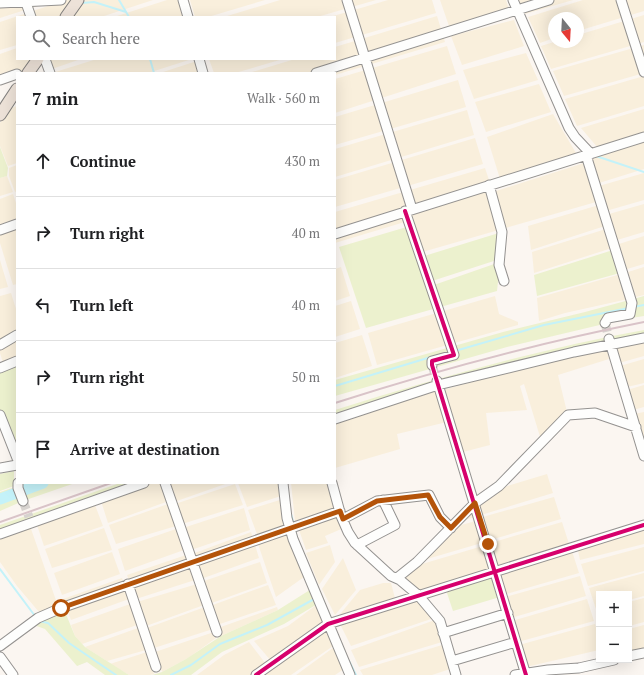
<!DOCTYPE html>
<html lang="en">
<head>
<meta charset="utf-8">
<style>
	body { margin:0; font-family:"PT Serif",serif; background:#f6f6f6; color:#202124 }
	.controls { position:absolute; right:12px; bottom:12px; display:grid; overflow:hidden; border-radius:0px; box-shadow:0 4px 16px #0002 }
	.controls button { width:36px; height:36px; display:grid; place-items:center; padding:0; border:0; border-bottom:1px solid #e0e0e0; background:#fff; color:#202124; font:20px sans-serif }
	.compass { position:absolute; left:548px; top:12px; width:36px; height:36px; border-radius:50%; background:#fff; box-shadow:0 4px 16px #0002; rotate:162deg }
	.stop { position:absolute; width:12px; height:12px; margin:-9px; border:3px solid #b45309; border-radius:50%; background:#fff }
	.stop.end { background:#b45309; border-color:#fff; box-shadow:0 1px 4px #0008 }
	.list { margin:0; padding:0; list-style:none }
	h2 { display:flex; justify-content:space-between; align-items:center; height:52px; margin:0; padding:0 16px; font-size:17px }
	h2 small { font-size:13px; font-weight:400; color:#757577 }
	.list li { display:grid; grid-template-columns:26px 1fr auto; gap:12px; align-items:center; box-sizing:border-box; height:72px; padding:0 16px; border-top:1px solid #e0e0e0 }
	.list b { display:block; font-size:15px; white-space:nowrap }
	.list em { font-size:13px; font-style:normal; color:#757577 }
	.icon { flex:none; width:22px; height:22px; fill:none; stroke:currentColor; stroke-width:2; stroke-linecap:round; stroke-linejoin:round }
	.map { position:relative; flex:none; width:644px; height:675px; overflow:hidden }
	.search { position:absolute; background:#fff; box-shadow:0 4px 16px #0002; left:16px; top:16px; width:320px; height:44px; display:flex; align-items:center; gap:10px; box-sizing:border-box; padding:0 14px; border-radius:0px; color:#757577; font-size:15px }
	.panel { position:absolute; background:#fff; box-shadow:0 4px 16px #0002; left:16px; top:72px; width:320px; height:412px; border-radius:0px }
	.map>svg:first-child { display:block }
	.farmland { fill:#f9efdc }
	.green { fill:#ecf1ce }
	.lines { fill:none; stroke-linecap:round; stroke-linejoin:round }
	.stream { stroke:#c4f2f9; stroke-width:2 }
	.river { stroke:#c4f2f9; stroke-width:11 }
	.minor-tunnel { stroke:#d7d3cf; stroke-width:9; stroke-dasharray:9 4.5; stroke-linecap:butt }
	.minor-casing { stroke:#949290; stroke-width:11 }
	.major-casing { stroke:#817f7d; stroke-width:13 }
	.minor { stroke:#fefefd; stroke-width:9 }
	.major { stroke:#ede2d8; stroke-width:11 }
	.rail { stroke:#d9c3c8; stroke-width:2 }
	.cycleway-casing { stroke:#fff; stroke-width:6 }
	.cycleway { stroke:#d6006c; stroke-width:4 }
	.route { stroke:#b45309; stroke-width:5 }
</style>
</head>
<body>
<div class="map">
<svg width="644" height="675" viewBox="0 0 644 675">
	<rect width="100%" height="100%" fill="#fbf6f1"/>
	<path class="farmland" d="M0,0H56L0,18Z
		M66,0H153L101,17H17V45L0,50V22Z
		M167,0H178L184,17H114Z
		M190,0H265L208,17H195Z
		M280,0H376L317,17H224Z
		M388,0H432L436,13L335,43V17H330Z
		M440,0H506L509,10L449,26Z
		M519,0H573L525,14Z
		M583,0H644V11L578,31V18H554V38L540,43L528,17Z
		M644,15V42L551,69L541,46L554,42H578V35Z
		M437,16L445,42L335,75V73H249L295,59H335V47Z
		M514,20L524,46L462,65L451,36Z
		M644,45V73L564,96L553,71Z
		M447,46L456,74L335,113V79Z
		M17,48V59H38L23,73H17L0,80V54Z
		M526,53L538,80L474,99L463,70Z
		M44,59H81L49,70Z
		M97,59H192L148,73H52Z
		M209,59H283L235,73H214Z
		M200,60L204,73H160Z
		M644,76V106L577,126L565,99Z
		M458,80L466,107L335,145V117Z
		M539,84L551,112L486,132L475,102Z
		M17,106V163L8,166L0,146V123L10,108Z
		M644,109V135L598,148L581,128Z
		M467,110L474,135L335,177V149Z
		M553,114L576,153L501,182L487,137Z
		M475,138L483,164L335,207V180Z
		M644,141V169L599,183L592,160L594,155Z
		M584,163L596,202L419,253L408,221L335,243V212L485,168L493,192Z
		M17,165V191L15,192L9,176V168Z
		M644,173V200L606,211L599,186Z
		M7,176L13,192L0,196V178Z
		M13,194L17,206V221L0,227V199Z
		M644,204V232L617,240L609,214Z
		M599,205L605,226L531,250L528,226Z
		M17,228V284L13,285L0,243V234Z
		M606,229L612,248L534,273L532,252Z
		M644,236V264L627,269L619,244Z
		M0,260L8,287L0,289Z
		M341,267L350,296L335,301V269Z
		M644,267V295L636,297L628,272Z
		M621,274L628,299L565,313L539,321L537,298Z
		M11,293L17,312V361L4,366L0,353V296Z
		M495,296L499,314L518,322V325L377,365L368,333Z
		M351,301L360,329L335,337V306Z
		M362,335L372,366L335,378V343Z
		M644,341V356L619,363L614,347Z
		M607,349L609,359L558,375L567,412L541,440L524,384L520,386L527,410L486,413L490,445L463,452L443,390L531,366Z
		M644,359V383L627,387L620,366Z
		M644,385V407L633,410L627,390Z
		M437,391L447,422L397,434L400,449L335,468V422Z
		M644,412V436L640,437L634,414Z
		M547,474L553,493L455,523L501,488Z
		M153,483H160L166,502L108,523L101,501Z
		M167,483H228L174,502Z
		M238,483H283L284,495L247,507Z
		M291,483H329L335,508L295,521Z
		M235,484L243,505L182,524L175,504Z
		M554,497L561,519L487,541L479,518Z
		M283,499L289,526L258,537L248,510Z
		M168,504L176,526L116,544L109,525Z
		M95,505L103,526L44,546L37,525Z
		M244,508L250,530L191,550L183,528Z
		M340,512L346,527L325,536L328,543L306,550L298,527Z
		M479,520L485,542L417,562L451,528Z
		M562,522L570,547L495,572L487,544Z
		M642,525L644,532V544L580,560L577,546Z
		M30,526L58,606L39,612L17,586L0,562V536Z
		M104,528L112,550L52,568L45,549Z
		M290,528L304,577L276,597L257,541Z
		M176,529L184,550L125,571L118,549Z
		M251,532L259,558L201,579L192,554Z
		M330,545L335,562L319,585L306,553Z
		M486,545L494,570L420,594L398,579L412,567Z
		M644,547V571L588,586L581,564Z
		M571,548L579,573L503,595L497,573Z
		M112,552L120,574L62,595L54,573Z
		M186,555L195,580L136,599L127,575Z
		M343,558L356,590L335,615L322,589Z
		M260,562L267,583L209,604L201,582Z
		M644,573V596L629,600V594H599V608L596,609L589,588Z
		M580,576L586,596L511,618L505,597Z
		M122,578L129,599L71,620L63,599Z
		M383,583H391L396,602L336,619L360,590Z
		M197,584L204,605L146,626L137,602Z
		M268,585L276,605L217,625L210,606Z
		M427,597L434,618L351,646L340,624Z
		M644,598V622L629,626V602Z
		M587,599L594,621L518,642L512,621Z
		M319,603L336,644L291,675H258L272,662L254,641L288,626Z
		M130,604L137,625L82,644L75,636L71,625Z
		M205,607L213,629L154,648L147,628Z
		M277,607L278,610L221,636L218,628Z
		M435,620L442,642L359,667L351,650Z
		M595,624L599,638V650L526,667L519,645Z
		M644,625V649L629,653V629Z
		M138,628L146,650L107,661L85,647Z
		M214,632L216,638L188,658L162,672L155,652Z
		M249,642L266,664L252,675H197L224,655Z
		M337,645L347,667L335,675H296Z
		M442,645L450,669L432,675H363L360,670Z
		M147,652L154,674L150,675H129L110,664Z"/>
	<path class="green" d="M0,147L8,168L7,176L0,178Z
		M410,226L421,257L502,232L500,259L429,282L431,286L500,262L497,291L366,328L339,247Z
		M613,250L620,273L537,296L534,275Z
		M644,296V316L625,319L507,347L335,396V380L503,332L585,312Z
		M644,330V338L439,385L335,419V410C436,378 540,349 644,330Z
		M17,364V457L0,415V371Z
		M14,471V486L0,491V474Z
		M27,483H75L23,501L0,511V492Z
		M120,483H143L0,531V525Z
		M497,576L500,597L453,611L446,590Z
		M313,588L319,603L284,624L222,652L191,675H152L162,672L186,659L221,636L278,610Z
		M63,607L75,636L85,647L129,675H105L87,662L77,666L45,629L31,624Z"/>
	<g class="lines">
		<path class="stream" d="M119,0L129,17
			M82,3L94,2L126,12
			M150,59L154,73
			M596,156L644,172
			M633,307L644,305
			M455,351L544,325L629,308
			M335,386L431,357
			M291,514L294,525
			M295,529L297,539
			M0,569L35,616
			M39,621L48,623L69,643L116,675
			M349,661L356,675
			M171,675L191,665L220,644L267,625L316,598"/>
		<path class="river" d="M0,499L43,483"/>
		<path class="minor-tunnel" d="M605,323L609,339
			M432,365L437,381
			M23,501L29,517"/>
		<g class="minor-casing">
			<path id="minor" d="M25,0L31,17
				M183,0L188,17
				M347,0L412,209
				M513,0L569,128L575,137L591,154
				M621,0L644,72
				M0,3L61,0
				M45,59L50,73
				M199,59L203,73
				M316,73L549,0
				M0,80L17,74
				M586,155L632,303L630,314L608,318L605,323
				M489,185L502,232L499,265L504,281
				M405,211L454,355L432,361V365
				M0,230L17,224
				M335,234L644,137
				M609,339L644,456
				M0,345L17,335
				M0,368L17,361
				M437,381L526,675
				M0,415L17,458
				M335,419L438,385L574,352L644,338
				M0,468L17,465
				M18,483V488L23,501
				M165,483L217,632
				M283,483L287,518L293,539L350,675
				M332,483L341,516L348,532L355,543L391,576L400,580L418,595L440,621L456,675
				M343,519L377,501L429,495L440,517L451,528
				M0,534L144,483
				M357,545L395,525L383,500
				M397,578L417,562L475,503L499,486L568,415L595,413L636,427
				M128,584L156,667
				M443,633L508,613
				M0,646L38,618L61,608L340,511
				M629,656L644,653
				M0,657L13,675
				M452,661L516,642
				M256,675L328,624L644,525
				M515,675L548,670L579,668L614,660"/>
		</g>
		<g class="major-casing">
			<path id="major" d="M66,17L78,0
				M28,73L38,59
				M0,115L17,89"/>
		</g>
		<use href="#minor" class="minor"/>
		<use href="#major" class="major"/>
		<path class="rail" d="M335,403C437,370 539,343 644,322
			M0,522L111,483"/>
		<g class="cycleway-casing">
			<path id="cycleway" d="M405,211L454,355L432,361V365L526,675
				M256,675L328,624L644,525"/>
		</g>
		<use href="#cycleway" class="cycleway"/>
	</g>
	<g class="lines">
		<path class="route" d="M61,608L340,511L343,519L377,501L428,495L440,517L451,528L475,503L488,544"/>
	</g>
</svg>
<div class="controls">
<button>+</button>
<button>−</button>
</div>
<svg class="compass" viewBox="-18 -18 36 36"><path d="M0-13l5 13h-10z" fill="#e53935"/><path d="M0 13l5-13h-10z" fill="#757577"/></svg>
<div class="stop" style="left:61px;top:608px"></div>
<div class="stop end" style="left:488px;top:544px"></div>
<div class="search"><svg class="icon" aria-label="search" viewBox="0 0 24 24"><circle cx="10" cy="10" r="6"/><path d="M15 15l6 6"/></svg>Search here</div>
<section class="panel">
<h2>7 min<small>Walk · 560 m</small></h2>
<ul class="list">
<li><svg class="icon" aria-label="ahead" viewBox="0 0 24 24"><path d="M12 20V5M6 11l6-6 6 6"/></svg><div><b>Continue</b></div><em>430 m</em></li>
<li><svg class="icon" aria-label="right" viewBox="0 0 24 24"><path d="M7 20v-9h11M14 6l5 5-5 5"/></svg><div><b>Turn right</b></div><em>40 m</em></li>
<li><svg class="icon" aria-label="left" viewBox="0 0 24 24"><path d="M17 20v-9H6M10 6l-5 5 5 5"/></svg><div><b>Turn left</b></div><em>40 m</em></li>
<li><svg class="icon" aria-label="right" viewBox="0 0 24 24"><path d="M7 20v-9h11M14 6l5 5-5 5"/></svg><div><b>Turn right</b></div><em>50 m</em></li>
<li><svg class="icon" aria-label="arrive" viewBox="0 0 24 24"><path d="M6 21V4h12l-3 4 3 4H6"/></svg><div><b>Arrive at destination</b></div></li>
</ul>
</section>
</div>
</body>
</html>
